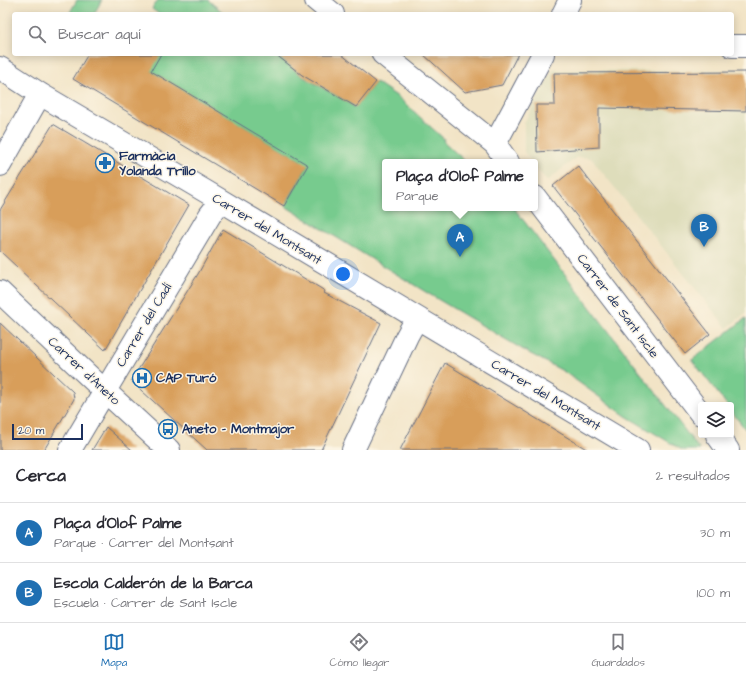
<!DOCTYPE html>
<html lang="es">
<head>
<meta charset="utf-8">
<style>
	body { margin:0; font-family:"Architects Daughter",sans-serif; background:#f7f7f7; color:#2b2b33 }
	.controls { position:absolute; right:12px; bottom:12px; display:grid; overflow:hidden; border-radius:4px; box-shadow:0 2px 10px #0003 }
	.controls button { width:36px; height:36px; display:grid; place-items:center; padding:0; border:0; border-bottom:1px solid #e1e1e2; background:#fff; color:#2b2b33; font:20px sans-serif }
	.scale { position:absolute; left:12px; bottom:10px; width:71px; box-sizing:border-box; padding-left:4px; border:2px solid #1b2f5e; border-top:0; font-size:11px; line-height:14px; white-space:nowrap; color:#1b2f5e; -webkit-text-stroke:3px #fcf5e5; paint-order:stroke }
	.you { position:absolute; left:343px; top:274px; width:14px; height:14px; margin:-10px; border:3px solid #fff; border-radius:50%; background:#1a73e8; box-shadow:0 0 0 6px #1a73e833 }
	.badge { display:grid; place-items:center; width:26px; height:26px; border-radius:50%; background:#1f6fb2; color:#fff; font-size:13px; font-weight:700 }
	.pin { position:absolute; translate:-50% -33px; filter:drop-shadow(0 1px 2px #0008) }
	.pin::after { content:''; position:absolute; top:21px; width:14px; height:12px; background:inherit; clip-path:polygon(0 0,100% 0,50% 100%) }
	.popup { position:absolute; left:382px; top:159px; width:156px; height:52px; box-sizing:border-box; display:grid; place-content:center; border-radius:4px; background:#fff; filter:drop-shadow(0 1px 3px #0005); font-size:13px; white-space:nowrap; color:#7c7c81 }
	.popup b { font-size:15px; color:#2b2b33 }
	.popup::after { content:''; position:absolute; left:50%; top:100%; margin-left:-8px; border:8px solid transparent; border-top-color:#fff }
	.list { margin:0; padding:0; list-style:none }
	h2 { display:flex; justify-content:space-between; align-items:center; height:52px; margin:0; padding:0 16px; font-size:17px }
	h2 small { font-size:13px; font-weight:400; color:#7c7c81 }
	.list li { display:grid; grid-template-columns:26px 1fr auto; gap:12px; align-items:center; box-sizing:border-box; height:60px; padding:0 16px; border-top:1px solid #e1e1e2 }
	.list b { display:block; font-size:15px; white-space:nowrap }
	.list p { margin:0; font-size:13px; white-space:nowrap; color:#7c7c81 }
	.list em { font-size:13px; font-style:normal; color:#7c7c81 }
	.icon { flex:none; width:22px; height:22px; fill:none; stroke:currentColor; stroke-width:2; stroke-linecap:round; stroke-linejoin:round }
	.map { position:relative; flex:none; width:746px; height:450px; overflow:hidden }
	.search { position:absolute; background:#fff; box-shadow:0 2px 10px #0003; left:12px; right:12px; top:12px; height:44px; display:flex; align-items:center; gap:10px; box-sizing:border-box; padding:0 14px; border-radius:4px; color:#7c7c81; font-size:15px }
	.sheet { height:172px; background:#fff }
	nav { display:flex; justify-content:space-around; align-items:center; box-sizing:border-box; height:56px; border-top:1px solid #e1e1e2; background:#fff; font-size:11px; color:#7c7c81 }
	nav a { display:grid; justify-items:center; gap:2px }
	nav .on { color:#1f6fb2 }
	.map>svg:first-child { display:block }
	.built { fill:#deddbb }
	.green { fill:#77cb8e; stroke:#497d76 }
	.building { fill:#d89e5a }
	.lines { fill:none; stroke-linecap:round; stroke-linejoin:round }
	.minor-casing { stroke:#666e82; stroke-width:24 }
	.minor { stroke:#fff; stroke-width:22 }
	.labels { text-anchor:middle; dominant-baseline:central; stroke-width:3; stroke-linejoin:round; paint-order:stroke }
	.poi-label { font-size:13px; font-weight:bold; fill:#1b2f5e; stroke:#fcf5e5; text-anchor:start }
	.street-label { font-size:13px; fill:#1b2f5e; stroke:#fcf5e5 }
</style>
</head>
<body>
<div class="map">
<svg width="746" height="450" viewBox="0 0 746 450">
	<rect width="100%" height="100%" fill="#fcf5e5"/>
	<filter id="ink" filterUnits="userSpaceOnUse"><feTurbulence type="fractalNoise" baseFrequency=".025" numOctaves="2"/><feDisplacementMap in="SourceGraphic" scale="8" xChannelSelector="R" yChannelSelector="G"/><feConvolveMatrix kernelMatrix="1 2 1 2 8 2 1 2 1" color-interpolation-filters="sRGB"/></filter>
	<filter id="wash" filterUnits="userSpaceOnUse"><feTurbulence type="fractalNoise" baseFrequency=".012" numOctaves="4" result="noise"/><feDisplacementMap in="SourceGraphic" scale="16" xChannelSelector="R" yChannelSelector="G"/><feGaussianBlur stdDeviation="0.9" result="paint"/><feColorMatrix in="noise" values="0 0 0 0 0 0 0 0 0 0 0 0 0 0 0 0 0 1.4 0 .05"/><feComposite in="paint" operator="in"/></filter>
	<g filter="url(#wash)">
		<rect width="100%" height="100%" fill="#f2e4c6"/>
		<path class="built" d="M553,70L746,71V313L727,328L591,158L577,157L547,181L535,166V162H532L524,152V123Z"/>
		<path class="green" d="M77,0H102L94,14H69Z
			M158,0H208L225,14H159L152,9Z
			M122,54L160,56L161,54H275L302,76L349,103L355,108L376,82L398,97L444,139L443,141L466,162H385V208H514L700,450H682L626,416L563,371L527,352L429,294L285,206L308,165Z
			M746,318V430L731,411V405H727L692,360Z"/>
		<g id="blocks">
			<path class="building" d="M88,54H161L151,71L308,165L284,206L73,79Z
				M275,54H341L376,82L356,107L302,75Z
				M423,54H518L502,85L465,92Z
				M746,72V111L599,108V147L537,152L536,105H555L554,73Z
				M53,124L189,205L105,350L0,251V210Z
				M578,166L710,334L685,354L553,186Z
				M223,229L325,291L324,293L381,323L321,450H207L131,381L198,274Z
				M0,323L73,392L74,399L44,450H0Z
				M445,363L588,450H400Z
				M106,427L132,450H92Z"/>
		</g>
	</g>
	<g filter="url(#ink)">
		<use href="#blocks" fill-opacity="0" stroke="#666e82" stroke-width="1"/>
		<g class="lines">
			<g class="minor-casing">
				<path id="minor" d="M316,0L333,14
					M563,14L570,0
					M732,46H746
					M383,54L495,144L508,162
					M0,68L40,94L205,191L638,450
					M495,144L543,54
					M0,165L40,94
					M535,197L701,414
					M0,292L93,380L169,450
					M717,435L728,450
					M70,450L105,391L210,215L221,201
					M353,450L407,336L417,318"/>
			</g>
			<use href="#minor" class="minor"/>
		</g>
	</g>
	<defs>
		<g id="pharmacy-ring" transform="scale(1)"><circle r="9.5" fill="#fcf5e5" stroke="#1f6fb2" stroke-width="1.5"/><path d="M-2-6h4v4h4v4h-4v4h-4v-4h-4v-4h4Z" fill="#1f6fb2"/></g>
		<g id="hospital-ring" transform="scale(1)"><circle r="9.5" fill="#fcf5e5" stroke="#1f6fb2" stroke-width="1.5"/><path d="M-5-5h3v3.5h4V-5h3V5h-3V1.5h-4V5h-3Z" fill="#1f6fb2"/></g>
		<g id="bus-ring" transform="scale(1)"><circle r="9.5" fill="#fcf5e5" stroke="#1f6fb2" stroke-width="1.5"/><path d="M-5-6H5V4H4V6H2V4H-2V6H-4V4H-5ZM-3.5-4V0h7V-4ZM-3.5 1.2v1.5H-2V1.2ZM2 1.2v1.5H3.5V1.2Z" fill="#1f6fb2"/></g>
	</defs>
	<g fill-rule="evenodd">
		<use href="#pharmacy-ring" x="105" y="163"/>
		<use href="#hospital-ring" x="142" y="378"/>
		<use href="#bus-ring" x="168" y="429"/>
	</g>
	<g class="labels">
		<g class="poi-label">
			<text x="119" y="156">Farmàcia<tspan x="119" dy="15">Yolanda Trillo</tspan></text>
			<text x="156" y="378">CAP Turó</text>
			<text x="182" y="429">Aneto - Montmajor</text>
		</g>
		<g class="street-label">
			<text transform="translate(267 229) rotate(31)">Carrer del Montsant</text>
			<text transform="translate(618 306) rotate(53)">Carrer de Sant Iscle</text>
			<text transform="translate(144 325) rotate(-59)">Carrer del Cadí</text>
			<text transform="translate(84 371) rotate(43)">Carrer d'Aneto</text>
			<text transform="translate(546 395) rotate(31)">Carrer del Montsant</text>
		</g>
	</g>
</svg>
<div class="controls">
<button><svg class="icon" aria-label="layers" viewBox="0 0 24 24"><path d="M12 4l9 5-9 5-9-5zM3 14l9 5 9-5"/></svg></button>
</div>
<div class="scale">20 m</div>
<div class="you"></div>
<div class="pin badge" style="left:460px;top:257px">A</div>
<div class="popup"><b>Plaça d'Olof Palme</b>Parque</div>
<div class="pin badge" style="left:704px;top:247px">B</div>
<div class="search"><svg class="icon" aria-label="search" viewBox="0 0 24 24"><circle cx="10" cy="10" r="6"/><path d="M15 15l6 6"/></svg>Buscar aquí</div>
</div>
<section class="sheet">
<h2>Cerca<small>2 resultados</small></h2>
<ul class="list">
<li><span class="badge">A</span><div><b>Plaça d'Olof Palme</b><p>Parque · Carrer del Montsant</p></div><em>30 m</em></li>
<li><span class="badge">B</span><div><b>Escola Calderón de la Barca</b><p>Escuela · Carrer de Sant Iscle</p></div><em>100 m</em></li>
</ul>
</section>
<nav>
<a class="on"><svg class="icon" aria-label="map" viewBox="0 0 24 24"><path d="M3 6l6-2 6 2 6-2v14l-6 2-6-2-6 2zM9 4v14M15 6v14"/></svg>Mapa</a>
<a><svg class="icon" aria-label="directions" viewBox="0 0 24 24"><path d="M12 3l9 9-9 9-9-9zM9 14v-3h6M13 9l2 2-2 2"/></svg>Cómo llegar</a>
<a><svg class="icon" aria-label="saved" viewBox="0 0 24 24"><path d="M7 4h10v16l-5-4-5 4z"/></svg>Guardados</a>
</nav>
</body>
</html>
